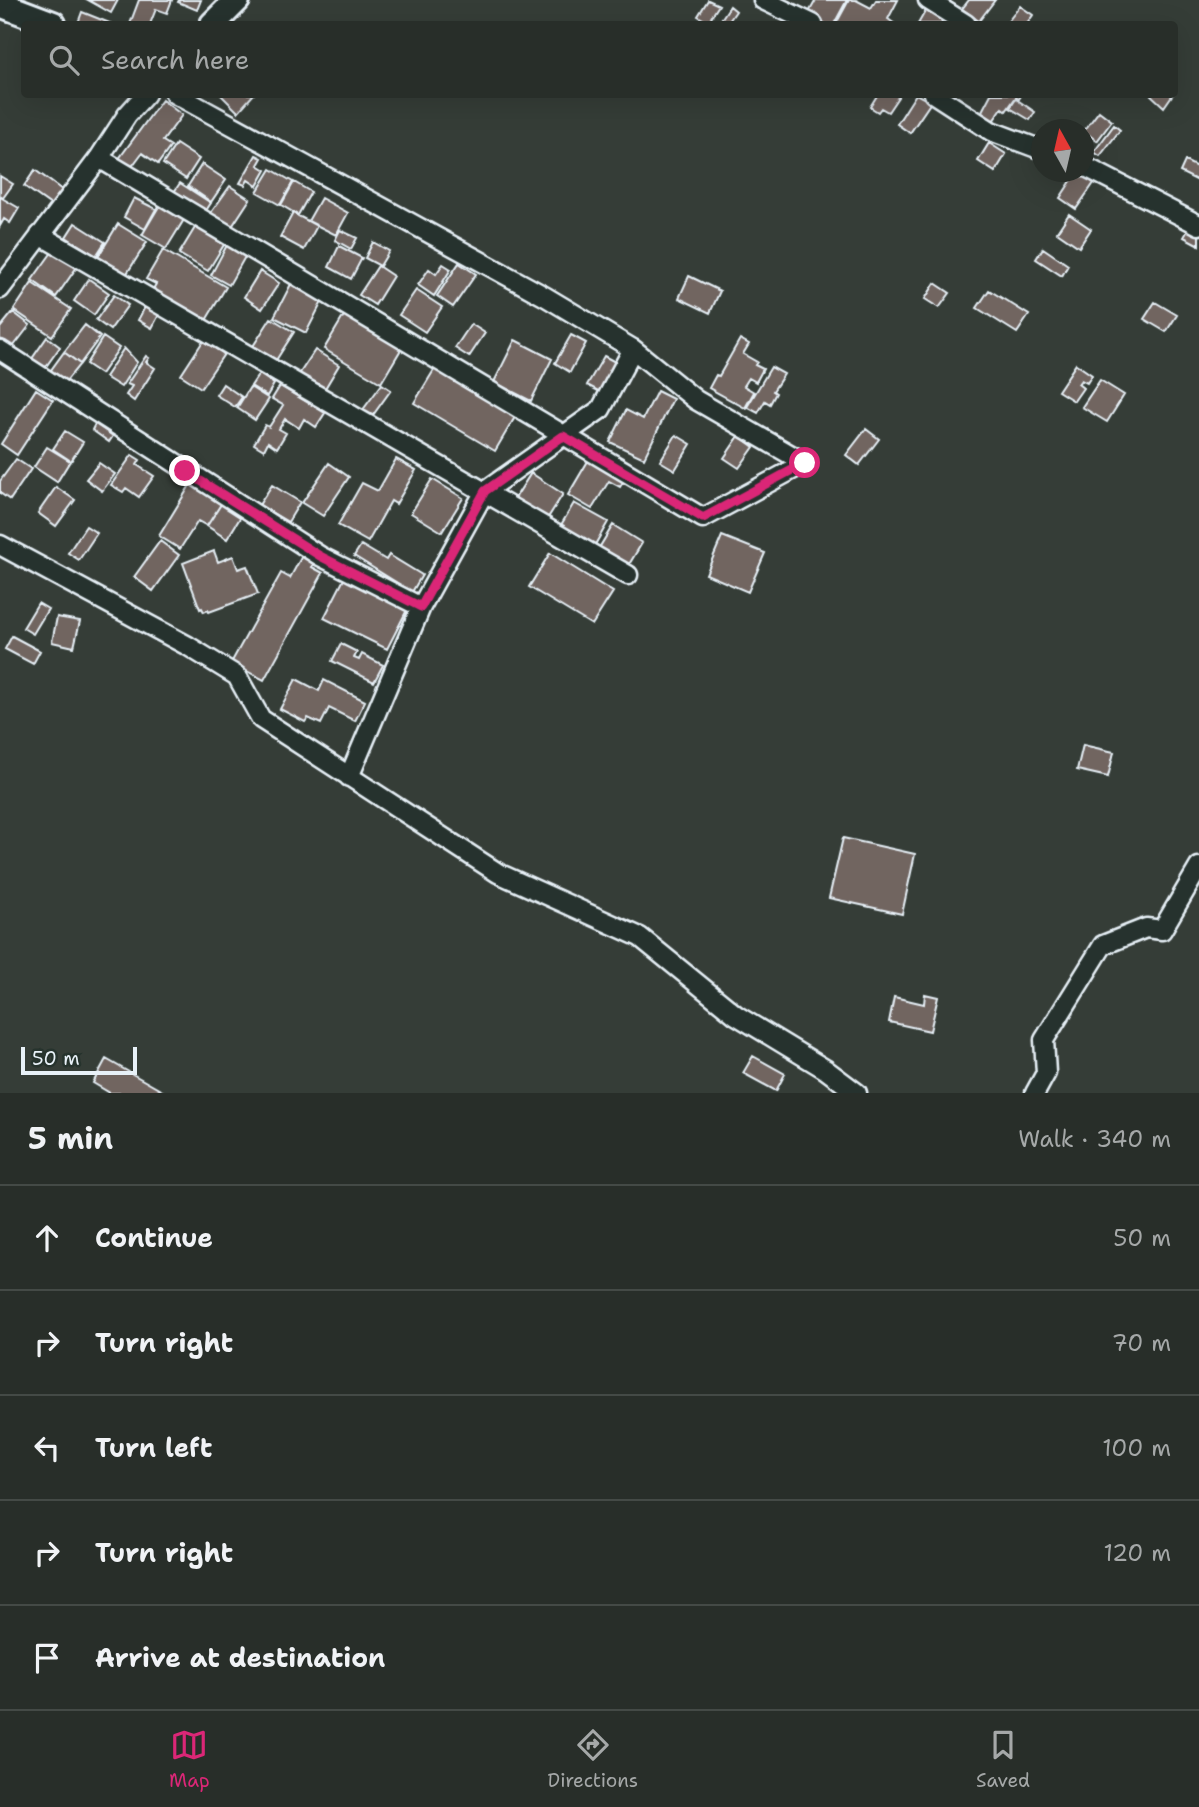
<!DOCTYPE html>
<html lang="en">
<head>
<meta charset="utf-8">
<style>
	body { margin:0; font-family:"Shantell Sans",sans-serif; background:#303631; color:#f1f3f6 }
	.compass { position:absolute; left:1031px; top:119px; width:63px; height:63px; border-radius:50%; background:#282e29; box-shadow:0 7px 28px #0002; rotate:352deg }
	.scale { position:absolute; left:21px; bottom:18px; width:116px; box-sizing:border-box; padding-left:7px; border:4px solid #e8f1f8; border-top:0; font-size:19px; line-height:24px; white-space:nowrap; color:#e8f1f8; -webkit-text-stroke:5px #26332d; paint-order:stroke }
	.stop { position:absolute; width:21px; height:21px; margin:-16px; border:5px solid #db2777; border-radius:50%; background:#fff }
	.stop.end { background:#db2777; border-color:#fff; box-shadow:0 2px 7px #0008 }
	.list { margin:0; padding:0; list-style:none }
	h2 { display:flex; justify-content:space-between; align-items:center; height:91px; margin:0; padding:0 28px; font-size:30px }
	h2 small { font-size:23px; font-weight:400; color:#a5a8a8 }
	.list li { display:grid; grid-template-columns:46px 1fr auto; gap:21px; align-items:center; box-sizing:border-box; height:105px; padding:0 28px; border-top:2px solid #444a46 }
	.list b { display:block; font-size:26px; white-space:nowrap }
	.list em { font-size:23px; font-style:normal; color:#a5a8a8 }
	.icon { flex:none; width:38px; height:38px; fill:none; stroke:currentColor; stroke-width:2; stroke-linecap:round; stroke-linejoin:round }
	.map { position:relative; flex:none; width:1199px; height:1093px; overflow:hidden }
	.search { position:absolute; background:#282e29; box-shadow:0 7px 28px #0002; left:21px; right:21px; top:21px; height:77px; display:flex; align-items:center; gap:18px; box-sizing:border-box; padding:0 24px; border-radius:7px; color:#a5a8a8; font-size:26px }
	.sheet { height:616px; background:#282e29 }
	nav { display:flex; justify-content:space-around; align-items:center; box-sizing:border-box; height:98px; border-top:2px solid #444a46; background:#282e29; font-size:19px; color:#a5a8a8 }
	nav a { display:grid; justify-items:center; gap:4px }
	nav .on { color:#db2777 }
	.map>svg:first-child { display:block }
	.building { fill:#716560; stroke:#e8f1f8; stroke-width:2 }
	.lines { fill:none; stroke-linecap:round; stroke-linejoin:round }
	.street-casing { stroke:#e8f1f8; stroke-width:23 }
	.secondary-casing { stroke:#e8f1f8; stroke-width:30 }
	.street { stroke:#26332d; stroke-width:18 }
	.secondary { stroke:#26332d; stroke-width:24 }
	.route { stroke:#db2777; stroke-width:9 }
</style>
</head>
<body>
<div class="map">
<svg width="1199" height="1093" viewBox="0 0 1199 1093">
	<rect width="100%" height="100%" fill="#353d37"/>
	<filter id="ink" filterUnits="userSpaceOnUse"><feTurbulence type="fractalNoise" baseFrequency=".0143" numOctaves="2"/><feDisplacementMap in="SourceGraphic" scale="14" xChannelSelector="R" yChannelSelector="G"/><feConvolveMatrix kernelMatrix="1 2 1 2 8 2 1 2 1" color-interpolation-filters="sRGB"/></filter>
	<g filter="url(#ink)">
		<path class="building" d="M88,0H118L111,13Z
			M139,0H172L167,13L156,9L150,24H130Z
			M179,0H201L197,10L178,2Z
			M708,0L719,5L708,22L698,16Z
			M816,0H847L834,24H826L808,14Z
			M849,0H856L871,8L876,0H898L888,19L895,24H836Z
			M969,0H995L979,21L962,9Z
			M730,6L736,11L727,24H718Z
			M1020,6L1033,15L1027,24H1006Z
			M926,10L944,19L941,24H918Z
			M82,12L112,24H82L78,23Z
			M220,94H254L238,112Z
			M878,94L883,95L900,94L888,112L881,108L878,112L870,107Z
			M916,94L931,102L910,133L897,124Z
			M991,94H1022L1019,99L1016,97L1006,111L1002,108L993,121L981,113Z
			M1150,94H1173L1164,107Z
			M1016,99L1035,112L1030,120L1010,108Z
			M162,100L182,115L163,141L171,146L158,164L142,153L130,169L118,160Z
			M1099,111L1112,121L1097,141L1084,131Z
			M1114,125L1120,130L1100,156L1094,152Z
			M989,143L1006,154L995,172L978,161Z
			M176,144L199,159L186,179L163,164Z
			M256,155L262,158L258,165L266,170L257,186L248,180L245,185L240,183Z
			M1185,161L1199,168L1198,181L1180,172Z
			M202,164L226,180L211,202L188,186Z
			M271,169L293,182L280,205L257,192Z
			M35,170L62,190L51,205L24,186Z
			M1077,172L1094,183L1076,209L1060,198Z
			M0,176L13,184L3,198L0,196Z
			M294,182L311,192L298,215L281,205Z
			M180,183L211,203L205,212L174,192Z
			M230,186L250,199L231,228L210,214Z
			M0,197L19,208L10,223L4,219L0,226Z
			M134,198L156,209L145,229L124,217Z
			M321,198L348,213L336,235L308,221Z
			M161,203L185,218L166,249L142,235Z
			M293,213L317,226L304,250L280,237Z
			M1069,214L1091,229L1079,247L1057,232Z
			M75,223L105,242L96,256L66,237Z
			M118,224L147,242L124,278L96,260Z
			M1191,225L1199,229V245L1184,237Z
			M196,226L225,243L208,271L179,254Z
			M340,230L357,238L351,249L335,240Z
			M373,242L389,251L380,266L365,258Z
			M227,245L246,255L229,285L211,275Z
			M339,246L362,258L351,279L329,267Z
			M55,248L79,264L56,297L32,280Z
			M1043,248L1068,265L1062,276L1036,259Z
			M163,250L226,287L205,322L152,291L156,284L146,279Z
			M459,263L476,274L453,307L437,296Z
			M443,264L451,269L434,296L418,285L429,269L436,274Z
			M378,266L393,276L375,305L359,295Z
			M260,271L279,283L262,309L244,297Z
			M689,276L720,291L710,313L679,298Z
			M89,279L109,293L94,315L74,301Z
			M292,282L324,298L306,333L274,317Z
			M32,283L71,309L52,336L14,310Z
			M935,283L950,293L939,308L925,299Z
			M416,290L442,307L425,332L399,315Z
			M989,290L1029,315L1017,333L977,308Z
			M114,295L128,305L110,330L96,320Z
			M1155,302L1177,315L1166,332L1144,319Z
			M147,303L161,311L152,328L138,320Z
			M13,312L30,325L10,351L0,344V328Z
			M346,312L403,346L381,383L324,349Z
			M271,318L294,332L273,365L250,351Z
			M471,324L485,333L469,357L455,348Z
			M85,325L100,337L80,364L64,352Z
			M571,335L586,343L570,372L555,363Z
			M47,337L60,347L42,372L29,363Z
			M103,337L119,348L101,374L86,364Z
			M740,339L749,344L743,354L757,362L755,365L763,369L756,382L749,378L744,386L754,392L745,408L709,388L716,375L719,376Z
			M515,340L552,359L531,401L494,382Z
			M203,341L224,354L201,388L181,375Z
			M124,348L137,362L121,387L105,377Z
			M315,350L339,365L321,395L296,379Z
			M64,352L80,364L63,385L48,374Z
			M146,356L149,358L146,362L155,368L134,401L126,395L132,386L127,384Z
			M604,356L619,364L602,393L587,385Z
			M1076,364L1092,375L1087,383L1081,380L1078,384L1083,388L1074,401L1058,391Z
			M437,365L518,412L495,451L414,403Z
			M771,367L784,374L773,391L776,393L770,404L765,401L758,413L747,407Z
			M259,374L274,384L267,396L251,386Z
			M1100,380L1124,395L1107,422L1082,407Z
			M223,384L242,397L235,407L216,395Z
			M382,384L391,390L368,422L359,415Z
			M280,386L325,413L316,427L304,419L299,428L285,419L279,429L286,433L277,448L268,442L264,450L254,444L265,425L269,427L283,405L272,399Z
			M250,387L269,399L255,420L237,408Z
			M36,389L53,400L17,455L1,444Z
			M657,391L673,399L644,458L610,442L626,410L643,419Z
			M95,424L113,436L109,442L92,430Z
			M866,429L879,439L859,465L846,455Z
			M65,431L83,442L71,461L53,449Z
			M676,435L691,444L675,470L660,461Z
			M739,436L754,447L739,468L724,458Z
			M47,447L70,461L57,482L34,467Z
			M132,455L140,460L137,465L154,476L139,497L126,488L123,492L111,485Z
			M591,456L626,477L620,487L609,481L592,509L568,495Z
			M16,459L31,469L10,500L0,493V481Z
			M396,459L416,470L396,504L391,501L368,542L338,525L362,483L378,491Z
			M99,463L115,474L102,491L86,479Z
			M329,463L349,477L323,516L302,503Z
			M531,473L563,494L544,524L512,503Z
			M432,479L463,498L442,532L411,513Z
			M192,482L223,501L207,526L198,521L180,549L159,536Z
			M272,485L300,502L288,522L259,505Z
			M56,487L75,500L56,526L38,513Z
			M223,501L243,513L227,539L207,526Z
			M574,503L608,522L592,550L558,530Z
			M613,525L642,543L625,571L596,553Z
			M86,526L97,533L79,560L68,553Z
			M722,536L765,553L748,592L706,574Z
			M160,541L179,555L153,591L134,577Z
			M361,545L386,560L389,555L422,575L412,592L354,556Z
			M214,551L218,562L233,556L238,569L247,566L258,594L209,612L208,610L204,612L202,608L200,609L183,563Z
			M304,552L317,558L312,567L323,573L264,680L231,663L281,573L290,578Z
			M550,553L613,592L592,625L529,587Z
			M345,577L408,608L387,649L324,618Z
			M38,603L48,609L33,634L23,628Z
			M57,617L80,621L74,647L52,642Z
			M12,636L40,651L33,664L5,649Z
			M341,644L357,652L354,658L359,660L362,654L383,665L374,682L332,661Z
			M296,679L319,691L324,680L365,701L355,721L329,708L321,724L308,718L305,722L280,709Z
			M1083,745L1114,752L1108,777L1077,770Z
			M843,838L915,854L902,914L829,898Z
			M925,994L938,997L930,1031L889,1022L894,997L924,1004Z
			M753,1056L785,1074L776,1091L743,1073Z
			M106,1059L164,1092V1093H110L93,1083Z"/>
		<g class="lines">
			<g class="street-casing">
				<path id="street" d="M763,0L813,24
					M928,0L966,24
					M175,94L546,297L633,349L696,400L805,463
					M934,94L991,131L1042,150
					M99,158L703,518L805,463
					M1084,166L1199,225
					M40,235L628,575
					M0,289L99,158L127,115L146,94
					M0,350L320,556L421,607
					M0,545L188,646L237,676L261,719L498,873L640,937L736,1015L825,1069L857,1093
					M349,777L421,607L485,491L601,409L633,349
					M1035,1093L1046,1073L1044,1040L1103,945L1146,928L1162,930L1199,867"/>
			</g>
			<g class="secondary-casing">
				<path id="secondary" d="M0,4L53,24
					M213,24L237,0"/>
			</g>
			<use href="#street" class="street"/>
			<use href="#secondary" class="secondary"/>
		</g>
	</g>
	<g class="lines" filter="url(#ink)">
		<path class="route" d="M185,471L320,556L421,607L485,491L563,436L703,518L805,463"/>
	</g>
</svg>
<svg class="compass" viewBox="-18 -18 36 36"><path d="M0-13l5 13h-10z" fill="#e53935"/><path d="M0 13l5-13h-10z" fill="#a5a8a8"/></svg>
<div class="scale">50 m</div>
<div class="stop" style="left:805px;top:463px"></div>
<div class="stop end" style="left:185px;top:471px"></div>
<div class="search"><svg class="icon" aria-label="search" viewBox="0 0 24 24"><circle cx="10" cy="10" r="6"/><path d="M15 15l6 6"/></svg>Search here</div>
</div>
<section class="sheet">
<h2>5 min<small>Walk · 340 m</small></h2>
<ul class="list">
<li><svg class="icon" aria-label="ahead" viewBox="0 0 24 24"><path d="M12 20V5M6 11l6-6 6 6"/></svg><div><b>Continue</b></div><em>50 m</em></li>
<li><svg class="icon" aria-label="right" viewBox="0 0 24 24"><path d="M7 20v-9h11M14 6l5 5-5 5"/></svg><div><b>Turn right</b></div><em>70 m</em></li>
<li><svg class="icon" aria-label="left" viewBox="0 0 24 24"><path d="M17 20v-9H6M10 6l-5 5 5 5"/></svg><div><b>Turn left</b></div><em>100 m</em></li>
<li><svg class="icon" aria-label="right" viewBox="0 0 24 24"><path d="M7 20v-9h11M14 6l5 5-5 5"/></svg><div><b>Turn right</b></div><em>120 m</em></li>
<li><svg class="icon" aria-label="arrive" viewBox="0 0 24 24"><path d="M6 21V4h12l-3 4 3 4H6"/></svg><div><b>Arrive at destination</b></div></li>
</ul>
</section>
<nav>
<a class="on"><svg class="icon" aria-label="map" viewBox="0 0 24 24"><path d="M3 6l6-2 6 2 6-2v14l-6 2-6-2-6 2zM9 4v14M15 6v14"/></svg>Map</a>
<a><svg class="icon" aria-label="directions" viewBox="0 0 24 24"><path d="M12 3l9 9-9 9-9-9zM9 14v-3h6M13 9l2 2-2 2"/></svg>Directions</a>
<a><svg class="icon" aria-label="saved" viewBox="0 0 24 24"><path d="M7 4h10v16l-5-4-5 4z"/></svg>Saved</a>
</nav>
</body>
</html>
